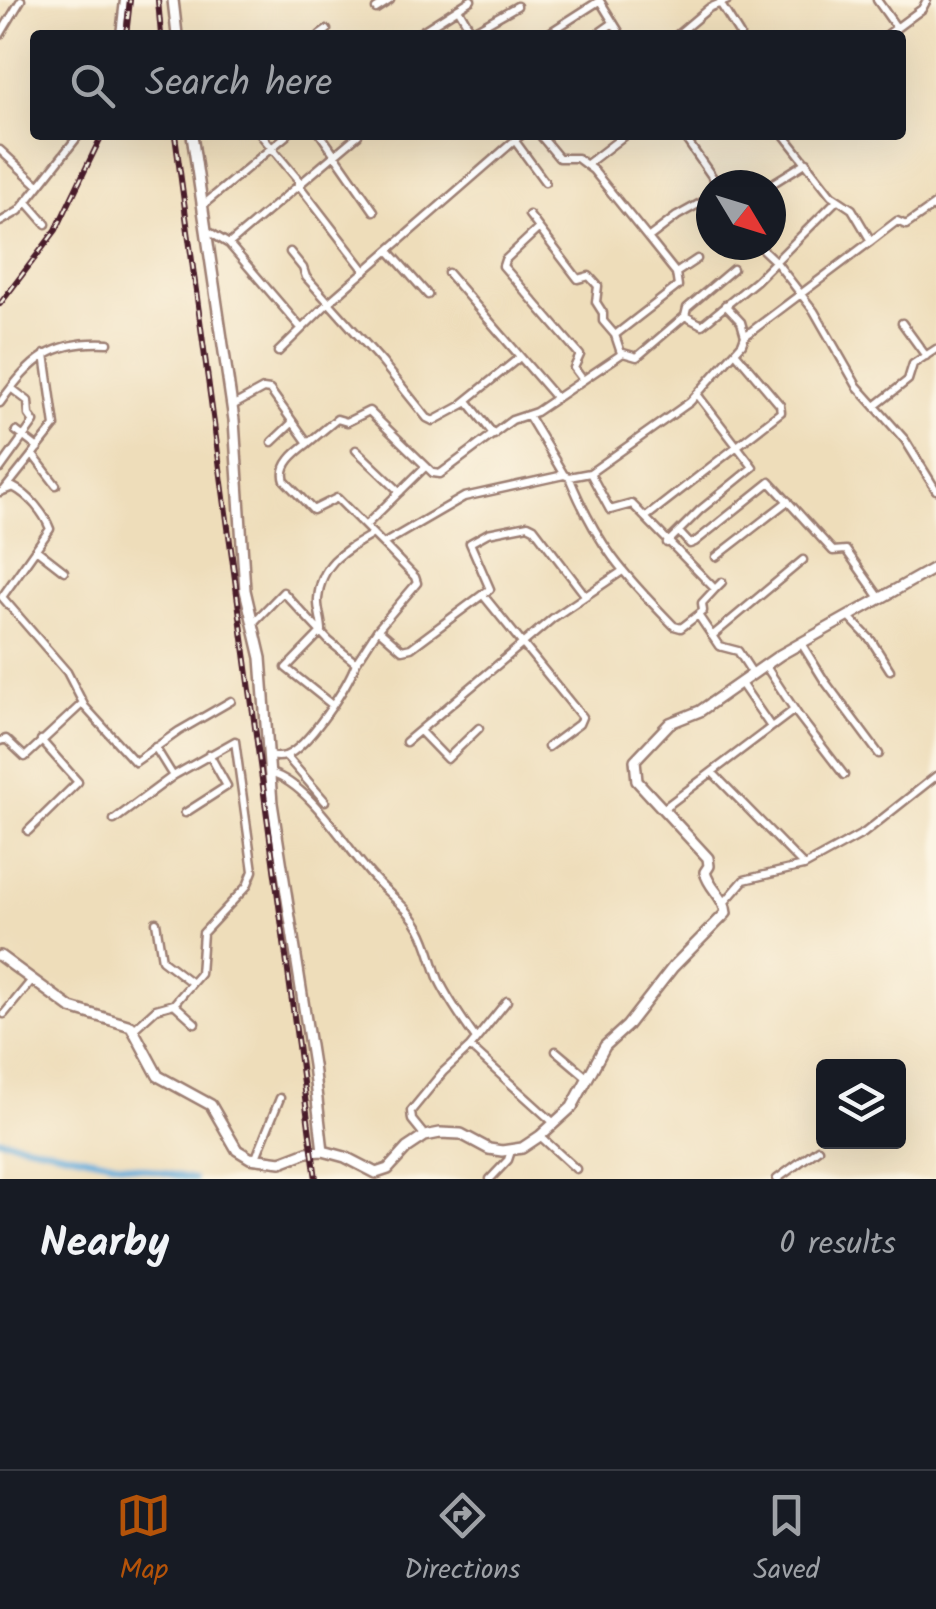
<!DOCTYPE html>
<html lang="en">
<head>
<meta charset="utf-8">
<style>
	body { margin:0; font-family:Kalam,sans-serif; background:#242831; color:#f1f3f6 }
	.controls { position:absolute; right:30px; bottom:30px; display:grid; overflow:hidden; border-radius:10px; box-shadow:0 10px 40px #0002 }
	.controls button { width:90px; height:90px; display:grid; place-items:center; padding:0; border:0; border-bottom:2px solid #363941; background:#171b24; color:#f1f3f6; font:50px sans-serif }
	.compass { position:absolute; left:696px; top:170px; width:90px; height:90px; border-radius:50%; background:#171b24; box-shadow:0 10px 40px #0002; rotate:128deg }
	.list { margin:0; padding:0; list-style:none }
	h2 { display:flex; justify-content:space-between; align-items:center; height:130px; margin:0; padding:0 40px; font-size:42px }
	h2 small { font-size:32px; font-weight:400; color:#9ea1a6 }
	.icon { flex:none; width:55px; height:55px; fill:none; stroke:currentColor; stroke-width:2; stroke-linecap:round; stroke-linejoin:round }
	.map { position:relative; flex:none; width:936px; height:1179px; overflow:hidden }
	.search { position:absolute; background:#171b24; box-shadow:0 10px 40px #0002; left:30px; right:30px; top:30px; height:110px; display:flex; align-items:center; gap:25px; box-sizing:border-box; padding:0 35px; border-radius:10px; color:#9ea1a6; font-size:38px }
	.sheet { height:290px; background:#171b24 }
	nav { display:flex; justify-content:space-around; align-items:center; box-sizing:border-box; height:140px; border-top:2px solid #363941; background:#171b24; font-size:28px; color:#9ea1a6 }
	nav a { display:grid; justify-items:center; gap:5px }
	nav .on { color:#b45309 }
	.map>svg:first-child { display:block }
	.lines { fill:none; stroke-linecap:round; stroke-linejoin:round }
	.canal { stroke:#63aada; stroke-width:6 }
	.street-casing { stroke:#9c7e72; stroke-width:11 }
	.secondary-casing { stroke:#9c7e72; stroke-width:14 }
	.street { stroke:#fff; stroke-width:6 }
	.secondary { stroke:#fff; stroke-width:9 }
	.rail-casing { stroke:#4a1f2b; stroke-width:6 }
	.rail { stroke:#fcf5e5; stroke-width:2.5; stroke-dasharray:8; stroke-linecap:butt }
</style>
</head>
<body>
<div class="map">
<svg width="936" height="1179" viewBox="0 0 936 1179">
	<rect width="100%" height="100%" fill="#fcf5e5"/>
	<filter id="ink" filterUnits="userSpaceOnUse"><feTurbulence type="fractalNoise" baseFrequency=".01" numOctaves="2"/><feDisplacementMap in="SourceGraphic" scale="20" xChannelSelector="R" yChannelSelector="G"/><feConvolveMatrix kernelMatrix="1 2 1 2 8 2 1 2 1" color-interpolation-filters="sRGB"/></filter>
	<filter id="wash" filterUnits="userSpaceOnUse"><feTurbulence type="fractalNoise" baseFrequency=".0048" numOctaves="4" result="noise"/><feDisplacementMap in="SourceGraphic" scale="40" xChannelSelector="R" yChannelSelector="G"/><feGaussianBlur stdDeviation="2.25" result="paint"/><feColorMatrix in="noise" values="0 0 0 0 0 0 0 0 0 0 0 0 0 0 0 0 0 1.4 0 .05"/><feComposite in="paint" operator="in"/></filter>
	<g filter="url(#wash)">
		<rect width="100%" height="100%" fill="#eeddba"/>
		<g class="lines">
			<path class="canal" d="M0,1139L194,1179"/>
		</g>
	</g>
	<g filter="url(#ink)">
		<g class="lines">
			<g class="street-casing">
				<path id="street" d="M877,0L896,27
					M600,1L621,35
					M720,3L740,35
					M458,8L473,34
					M376,9L390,0
					M471,32L517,6
					M0,35L21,0
					M120,35L124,0
					M320,35L327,30
					M416,35L471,0
					M546,35L599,1
					M596,35L613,23
					M677,35L709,8L728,0
					M887,35L922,9L927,0
					M261,135L300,182
					M321,135L374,211
					M540,135L559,158H577L593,170L648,238L677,216L711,197
					M683,135L718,185
					M784,135L831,195L852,209L871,241L897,221L906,225L936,204
					M515,141L545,182
					M0,150L38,185
					M586,165L625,135
					M298,184L365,271
					M770,185L807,162
					M26,201L46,224
					M203,205L287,135
					M529,215L578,279L589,276L598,286L596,302L603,313V321L615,335L621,353
					M0,222L19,211L79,135
					M539,228L505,260L503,266L580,355L574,368L583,380
					M206,230L229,244L301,328
					M229,244L358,135
					M758,245L776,262L814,311L857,386L905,440L936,490
					M389,251L428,295
					M290,252L303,268L306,277L382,362L427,418L433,421L468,402L494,435
					M448,273L556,398
					M676,273L697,259
					M685,316L687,308L733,269
					M902,323L926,356
					M615,335L678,286L676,273L648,238
					M745,336L871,241
					M278,352L329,302L521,135
					M0,403C31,360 51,340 108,343
					M463,403L520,357
					M232,406L263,389L270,390L308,443L337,419L347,422L369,411L433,473L440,474L512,420L536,412L623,353L637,357L685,316L702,325L756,281L836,201
					M875,406L908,380L913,364L936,349
					M528,415L564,475L569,477L590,473L610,510L632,504L715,589L722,582
					M16,431L38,448
					M272,442L293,422
					M308,443C296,452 279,465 285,481L313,510L337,498L383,544L464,497L564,475
					M356,450L400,492
					M33,455L56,485
					M0,469L34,422L29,415L28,401L11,388
					M590,473L690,402L742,344L745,336L741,322L725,305
					M569,477C597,545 623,574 674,626L681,628L703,611L702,603L715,589
					M5,489L55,426L45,354
					M0,492L13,487C29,495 44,513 50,529L2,597L67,672L85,707L135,762L179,731L231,701
					M646,517L781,412L780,405L735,352
					M365,526L426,466
					M679,532L690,544L695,542L770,482L833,551L846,550L880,598
					M667,543L700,510L753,467L697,394
					M37,550L64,571
					M716,557L788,501
					M483,595L582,717L579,724L548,747
					M698,615L719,646L738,651L753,674
					M848,616L871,640L890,670
					M253,623L283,592L329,641L356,663L378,629L417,583L415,577L383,544
					M378,629L402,650L411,648L490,589L470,543L488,533L528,525L534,528L585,595
					M712,636L803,560
					M801,643L824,680L879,754
					M765,665L798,715L844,775
					M740,682L771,727
					M331,704L286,668L322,631C322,620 317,609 318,599C321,562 344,551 373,534
					M420,731L447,759L479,728
					M0,741L6,739L25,757L83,703
					M406,742L553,618L621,572
					M269,756C275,757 278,758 285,756C308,748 348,685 356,663
					M286,756L325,801
					M712,772L804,866L864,833L936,776
					M270,773C310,784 346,848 373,877C389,895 408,907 420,929C429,945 432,963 439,980C449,1001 463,1020 476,1039
					M663,809L794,710
					M185,813L227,786L209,754
					M114,820L173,776
					M28,831L78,782L41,740
					M724,903L744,880L803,866
					M156,922L162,960L192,983
					M507,1001L470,1047L554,1123
					M174,1004L195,1023
					M4,1014L32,980
					M134,1029L156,1009L174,1004L200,974L203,933L247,886L253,871L235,741L173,776L155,747
					M556,1051L588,1078
					M425,1136L412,1120L411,1111L443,1072L470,1047
					M540,1136L576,1169
					M255,1160L280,1098
					M490,1179L508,1160L511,1151
					M777,1179L818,1149"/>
			</g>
			<g class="secondary-casing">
				<path id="secondary" d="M173,0L177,35
					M192,135L234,420L245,590L261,658L272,803L313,1065L323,1151
					M0,956L71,1008L131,1026L158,1076L211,1105L237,1150L250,1158L281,1162L307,1152L323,1151L345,1157L376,1173L388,1169L407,1148L425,1136L440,1133L461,1134L489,1149L502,1151L522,1148L540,1136L572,1107L605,1046L627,1026L673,967L726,913C725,897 709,889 705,872L709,866L708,858L637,781L635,760L670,723L700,711L780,655L936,567"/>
			</g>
			<use href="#street" class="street"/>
			<use href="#secondary" class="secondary"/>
			<g class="rail-casing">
				<path id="rail" d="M158,0L161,35
					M126,35L130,0
					M175,135L316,1179
					M0,304L56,230L102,135"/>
			</g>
			<use href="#rail" class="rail"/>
		</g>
	</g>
</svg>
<div class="controls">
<button><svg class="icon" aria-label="layers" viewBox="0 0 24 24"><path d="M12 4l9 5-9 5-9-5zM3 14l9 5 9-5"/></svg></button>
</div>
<svg class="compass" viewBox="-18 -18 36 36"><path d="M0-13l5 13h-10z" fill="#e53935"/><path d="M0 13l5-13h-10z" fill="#9ea1a6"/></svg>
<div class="search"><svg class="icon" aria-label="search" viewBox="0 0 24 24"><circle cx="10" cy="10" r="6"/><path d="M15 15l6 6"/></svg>Search here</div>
</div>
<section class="sheet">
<h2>Nearby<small>0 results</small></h2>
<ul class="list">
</ul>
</section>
<nav>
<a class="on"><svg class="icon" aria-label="map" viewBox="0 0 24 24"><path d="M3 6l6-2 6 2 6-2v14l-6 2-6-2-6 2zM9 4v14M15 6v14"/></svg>Map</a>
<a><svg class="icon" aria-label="directions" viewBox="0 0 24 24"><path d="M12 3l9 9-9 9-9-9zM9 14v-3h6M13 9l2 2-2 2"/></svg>Directions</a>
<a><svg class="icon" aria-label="saved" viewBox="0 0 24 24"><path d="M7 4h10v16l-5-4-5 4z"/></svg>Saved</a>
</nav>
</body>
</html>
